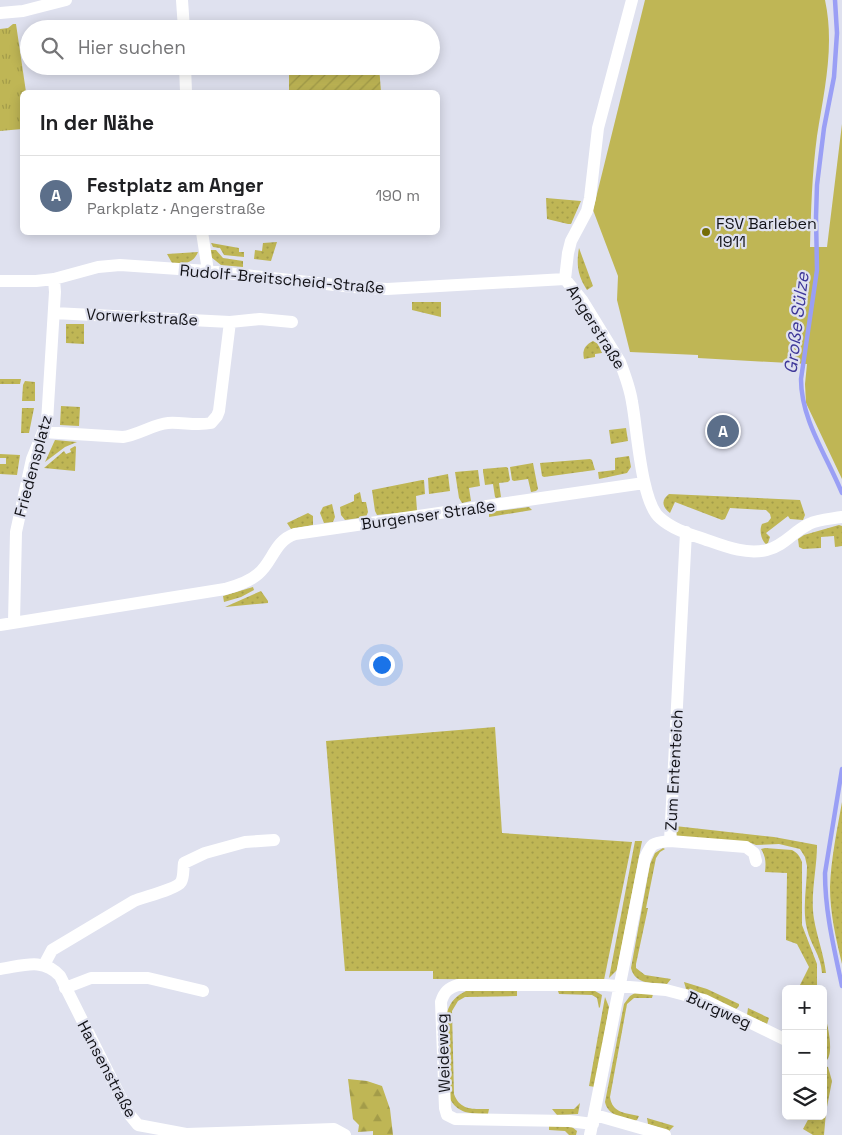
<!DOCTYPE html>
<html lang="de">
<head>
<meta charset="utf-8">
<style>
	body { margin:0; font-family:"Space Grotesk",sans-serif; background:#f2f2f2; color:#202124 }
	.controls { position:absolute; right:15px; bottom:15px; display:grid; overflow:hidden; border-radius:8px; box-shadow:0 2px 12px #0003 }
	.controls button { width:45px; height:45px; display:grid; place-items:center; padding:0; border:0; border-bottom:1px solid #e0e0e0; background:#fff; color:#202124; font:25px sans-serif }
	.you { position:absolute; left:381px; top:664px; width:18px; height:18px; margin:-12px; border:4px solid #fff; border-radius:50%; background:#1a73e8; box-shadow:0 0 0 8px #1a73e833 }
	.badge { display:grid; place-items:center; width:32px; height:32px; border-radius:50%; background:#b45309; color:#fff; font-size:16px; font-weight:700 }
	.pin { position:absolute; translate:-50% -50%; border:2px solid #fff; box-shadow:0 1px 5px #0006 }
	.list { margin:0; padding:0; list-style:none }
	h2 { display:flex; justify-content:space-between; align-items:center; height:65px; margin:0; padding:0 20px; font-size:21px }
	h2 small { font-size:16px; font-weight:400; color:#757577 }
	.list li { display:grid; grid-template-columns:32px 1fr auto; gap:15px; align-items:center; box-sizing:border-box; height:80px; padding:0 20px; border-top:1px solid #e0e0e0 }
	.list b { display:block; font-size:19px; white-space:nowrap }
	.list p { margin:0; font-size:16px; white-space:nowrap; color:#757577 }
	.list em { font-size:16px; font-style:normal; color:#757577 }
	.icon { flex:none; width:28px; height:28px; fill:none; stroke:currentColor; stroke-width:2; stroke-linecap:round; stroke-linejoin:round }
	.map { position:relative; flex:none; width:842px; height:1135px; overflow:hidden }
	.search { position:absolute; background:#fff; box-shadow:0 2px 12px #0003; left:20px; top:20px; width:420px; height:55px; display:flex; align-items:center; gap:12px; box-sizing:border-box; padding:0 18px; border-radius:28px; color:#757577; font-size:19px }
	.panel { position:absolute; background:#fff; box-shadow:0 2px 12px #0003; left:20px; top:90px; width:420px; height:145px; border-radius:8px }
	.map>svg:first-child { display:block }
	.grass { fill:url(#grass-dots) }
	.forest { fill:url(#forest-firs) }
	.park { fill:url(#park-tufts) }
	.garden { fill:url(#garden-furrows) }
	.pitch { fill:#bfb655 }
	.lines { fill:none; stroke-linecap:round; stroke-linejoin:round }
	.stream { stroke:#9a9ff5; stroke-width:4.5 }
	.minor { stroke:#fff; stroke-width:12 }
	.poi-dot { fill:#746c07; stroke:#dfe1ef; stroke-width:2 }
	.labels { text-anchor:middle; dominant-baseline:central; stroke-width:4.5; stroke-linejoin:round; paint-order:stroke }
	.poi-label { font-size:16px; fill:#131318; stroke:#dfe1ef; text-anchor:start }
	.street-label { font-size:16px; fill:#131318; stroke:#dfe1ef }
	.water-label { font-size:18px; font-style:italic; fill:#3f3899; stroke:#dfe1ef }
</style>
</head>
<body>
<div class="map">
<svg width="842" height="1135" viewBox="0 0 842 1135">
	<defs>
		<pattern id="grass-dots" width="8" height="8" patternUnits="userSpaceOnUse" patternTransform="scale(1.25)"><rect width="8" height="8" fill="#bfb655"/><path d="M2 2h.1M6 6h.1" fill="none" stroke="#a39c49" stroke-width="1.8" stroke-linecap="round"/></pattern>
		<pattern id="forest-firs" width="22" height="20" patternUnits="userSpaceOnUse" patternTransform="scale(1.25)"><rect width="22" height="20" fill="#bfb655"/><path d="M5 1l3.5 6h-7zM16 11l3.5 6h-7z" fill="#a39c49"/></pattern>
		<pattern id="park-tufts" width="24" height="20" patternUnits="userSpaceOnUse" patternTransform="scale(1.25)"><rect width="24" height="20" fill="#bfb655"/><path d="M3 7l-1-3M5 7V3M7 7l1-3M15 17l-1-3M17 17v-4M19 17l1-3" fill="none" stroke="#a39c49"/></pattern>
		<pattern id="garden-furrows" width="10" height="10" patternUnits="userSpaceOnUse" patternTransform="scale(1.25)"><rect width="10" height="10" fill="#bfb655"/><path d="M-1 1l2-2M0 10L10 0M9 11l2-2" fill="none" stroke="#a39c49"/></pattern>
	</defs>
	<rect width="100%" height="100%" fill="#dfe1ef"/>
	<path class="grass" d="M546,198L581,201L571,224H568L547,219Z
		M277,242L271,261L254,259L255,250L262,251L263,243Z
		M211,243L239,248V252H244V257L224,255L220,248L213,247Z
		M579,248L593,286L587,290C578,276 576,265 579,248Z
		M210,250H216L223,258L243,261V267L221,265L211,257Z
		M198,252C193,264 184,264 172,263L167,254Z
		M412,302H441V317L412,310Z
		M66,324H84V344L66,343Z
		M593,341L598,344L602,353L595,354V357L584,359C582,350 585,345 593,341Z
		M0,379H21L20,384H0Z
		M25,381L35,382V401H22L23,385Z
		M61,406L80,407L79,426L60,425Z
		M22,408H34L29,433H21Z
		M626,428L628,441L611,444L609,430Z
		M55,440L77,442L65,447L45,462Z
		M75,446L76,447L75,471L44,468L64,451L66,454L71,452L70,449Z
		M0,454L20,455L17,475L0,474V464H6V458H0Z
		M629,456L631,467L627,473L599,479L598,472L615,470V458Z
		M590,459L592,460L595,470L544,477L542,476L540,463Z
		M533,463L538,489L536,491L531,492L528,479L514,481L512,480L510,467Z
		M506,467L508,468L510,480L508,482L499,483L501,497L496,498L495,497L493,484L485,485L483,471V469Z
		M478,470L480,486L469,488L471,501L462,503L459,498L455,472Z
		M448,474L450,491L429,494L428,478Z
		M422,480H424L425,494L416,496L417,511L377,515L375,511L372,490Z
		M360,492L362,502H366L368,512L366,517L345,520L341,515L340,507L354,501V495Z
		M669,494L800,500L805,515L803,520L790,519L788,516L766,533L770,537L768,543L766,544C761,540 759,530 762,524L768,522L771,518L770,514L766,510L730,508L725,519L722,520L675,502L670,513C662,507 661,500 669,494Z
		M332,504L335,517L333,522L324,523L320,513L323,507Z
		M529,507L532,510L489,517V512Z
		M308,513L313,516V525L291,529L287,523Z
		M839,525L842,526V546L835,547L834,536L821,537V548L803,549L799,547L798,539L804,535Z
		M253,587L254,590L241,597L224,602L223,596Z
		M261,591L268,601V603L225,607Z
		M495,727L502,833L632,842L604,980L433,979V971H345L326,741Z
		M842,802V964C836,939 830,913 830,887C831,859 837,830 842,802Z
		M675,826L774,837L817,845C817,869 810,895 814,919C817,937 824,955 826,973H822C821,955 811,946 807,929C802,909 807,886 807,866L805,857L800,849L779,844L756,845L751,843L677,837Z
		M635,841H642L617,970L609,978Z
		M663,848L665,849L660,852L656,858L646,908H648L636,964V968L645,975L671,979L667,984C653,983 635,985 631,968L650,864L655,853Z
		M765,848L792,850C798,853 800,857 802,862V925L817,964V989H798L809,967L797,944L786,940L787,873L765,872C766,863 766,857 761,849Z
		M684,982L707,989L739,1004V1006L736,1009L686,989Z
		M466,991H517V996L465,997L458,1001L452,1011L454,1094C460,1111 474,1109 489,1109L488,1114C471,1114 457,1114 449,1097L447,1012C451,1001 456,996 466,991Z
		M558,991H595L602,995L600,1007L599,1008L597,998L592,995L559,994Z
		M635,993L653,994L652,998H634L627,1004L610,1097C612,1113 626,1113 639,1116L637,1120L634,1121C622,1117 608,1116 605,1102L624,1004L630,996Z
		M605,997L609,1007L595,1087L589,1086Z
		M748,1008L769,1018L767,1024L747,1015Z
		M823,1009C827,1021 835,1053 826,1061H823V1043L827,1035V1030L823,1026Z
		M823,1065L828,1067L832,1081L826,1112L824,1135H813L803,1129L810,1116H823V1093L826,1087L823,1076Z
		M580,1103L578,1114L557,1115L552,1109H574Z
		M647,1118L674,1126L669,1131L648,1124Z
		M549,1126L572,1127L577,1131L576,1135H569L565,1131L549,1130Z"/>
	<path class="forest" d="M348,1079L367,1081L382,1086L390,1109L393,1135H373V1131L358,1132L359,1125L353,1119Z"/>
	<path class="park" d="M13,24H16L26,92H22V129L0,131V29L8,28Z"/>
	<path class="garden" d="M289,66H379L381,92H289Z"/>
	<path class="pitch" d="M645,0H825C835,46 824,91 817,136C812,173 811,211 810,247H827L842,124V479L806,403L805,384L807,364L698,358V355L630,352L617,300L618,276L593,210Z"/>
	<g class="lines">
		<path class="stream" d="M835,0L837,33L834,77L824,128L817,185L816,217L817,270L801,379C801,420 827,456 842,493
			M842,769L825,873C825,912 834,948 842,986"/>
		<path class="minor" d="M182,0L184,29
			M632,0L598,128L590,198L587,211L571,241L568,253L565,279L582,300L620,362C625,375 630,388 632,402C637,427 641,503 660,518C672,529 689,534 704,539C724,546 745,555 767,550C784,546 794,531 809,524C819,519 831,519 842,517
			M0,13L23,11L66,0
			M185,66L186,92
			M202,232L208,271
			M0,281H36L54,279L98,267L120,265L208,271L353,287L387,289L565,279
			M230,322L260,319L292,322
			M43,432L123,437C138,435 154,424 168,423C182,422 197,426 211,423L217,416L219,411L230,322L54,313
			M14,622L16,532L32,459L47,422L55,292L54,279
			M0,625L225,589C236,586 249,582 258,574C273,562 274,541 295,534L644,483
			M670,841L746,847L754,853L756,861
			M44,965L52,950L134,901C143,897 177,889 181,882C184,877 183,869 184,863L205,853L245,842L274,840
			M0,969C22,966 43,957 60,976L129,1114L138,1125L186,1134L334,1129L345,1135
			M65,988L91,978H148L203,991
			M595,1115L665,1135
			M593,1124L569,1121L455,1119L447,1115L445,1108L441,1002C444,992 448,988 458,985H605L666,990L704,1000L786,1040
			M590,1135L645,858C652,842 653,843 670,841L686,532"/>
	</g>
	<circle class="poi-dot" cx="706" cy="232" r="5"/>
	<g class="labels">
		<g class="poi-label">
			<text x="716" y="223">FSV Barleben<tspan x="716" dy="18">1911</tspan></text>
		</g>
		<g class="street-label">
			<text transform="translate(282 279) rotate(5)">Rudolf-Breitscheid-Straße</text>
			<text transform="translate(142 317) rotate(3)">Vorwerkstraße</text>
			<text transform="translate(596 327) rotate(58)">Angerstraße</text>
			<text transform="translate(33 466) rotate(-75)">Friedensplatz</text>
			<text transform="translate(428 515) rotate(-8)">Burgenser Straße</text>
			<text transform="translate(674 770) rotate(-87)">Zum Ententeich</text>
			<text transform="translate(719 1010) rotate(24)">Burgweg</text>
			<text transform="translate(443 1053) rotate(-92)">Weideweg</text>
			<text transform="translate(107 1069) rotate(62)">Hansenstraße</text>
		</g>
		<g class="water-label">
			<text transform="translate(796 323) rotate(-83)">Große Sülze</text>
		</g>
	</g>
</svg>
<div class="controls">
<button>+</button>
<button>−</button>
<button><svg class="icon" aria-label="layers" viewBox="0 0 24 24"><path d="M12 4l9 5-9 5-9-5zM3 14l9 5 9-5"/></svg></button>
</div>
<div class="you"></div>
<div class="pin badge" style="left:723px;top:431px;background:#5c6f8a">A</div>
<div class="search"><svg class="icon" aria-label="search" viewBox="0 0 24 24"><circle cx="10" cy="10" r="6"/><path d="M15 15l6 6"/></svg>Hier suchen</div>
<section class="panel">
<h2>In der Nähe<small></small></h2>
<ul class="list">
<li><span class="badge" style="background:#5c6f8a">A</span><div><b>Festplatz am Anger</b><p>Parkplatz · Angerstraße</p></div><em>190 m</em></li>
</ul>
</section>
</div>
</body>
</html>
